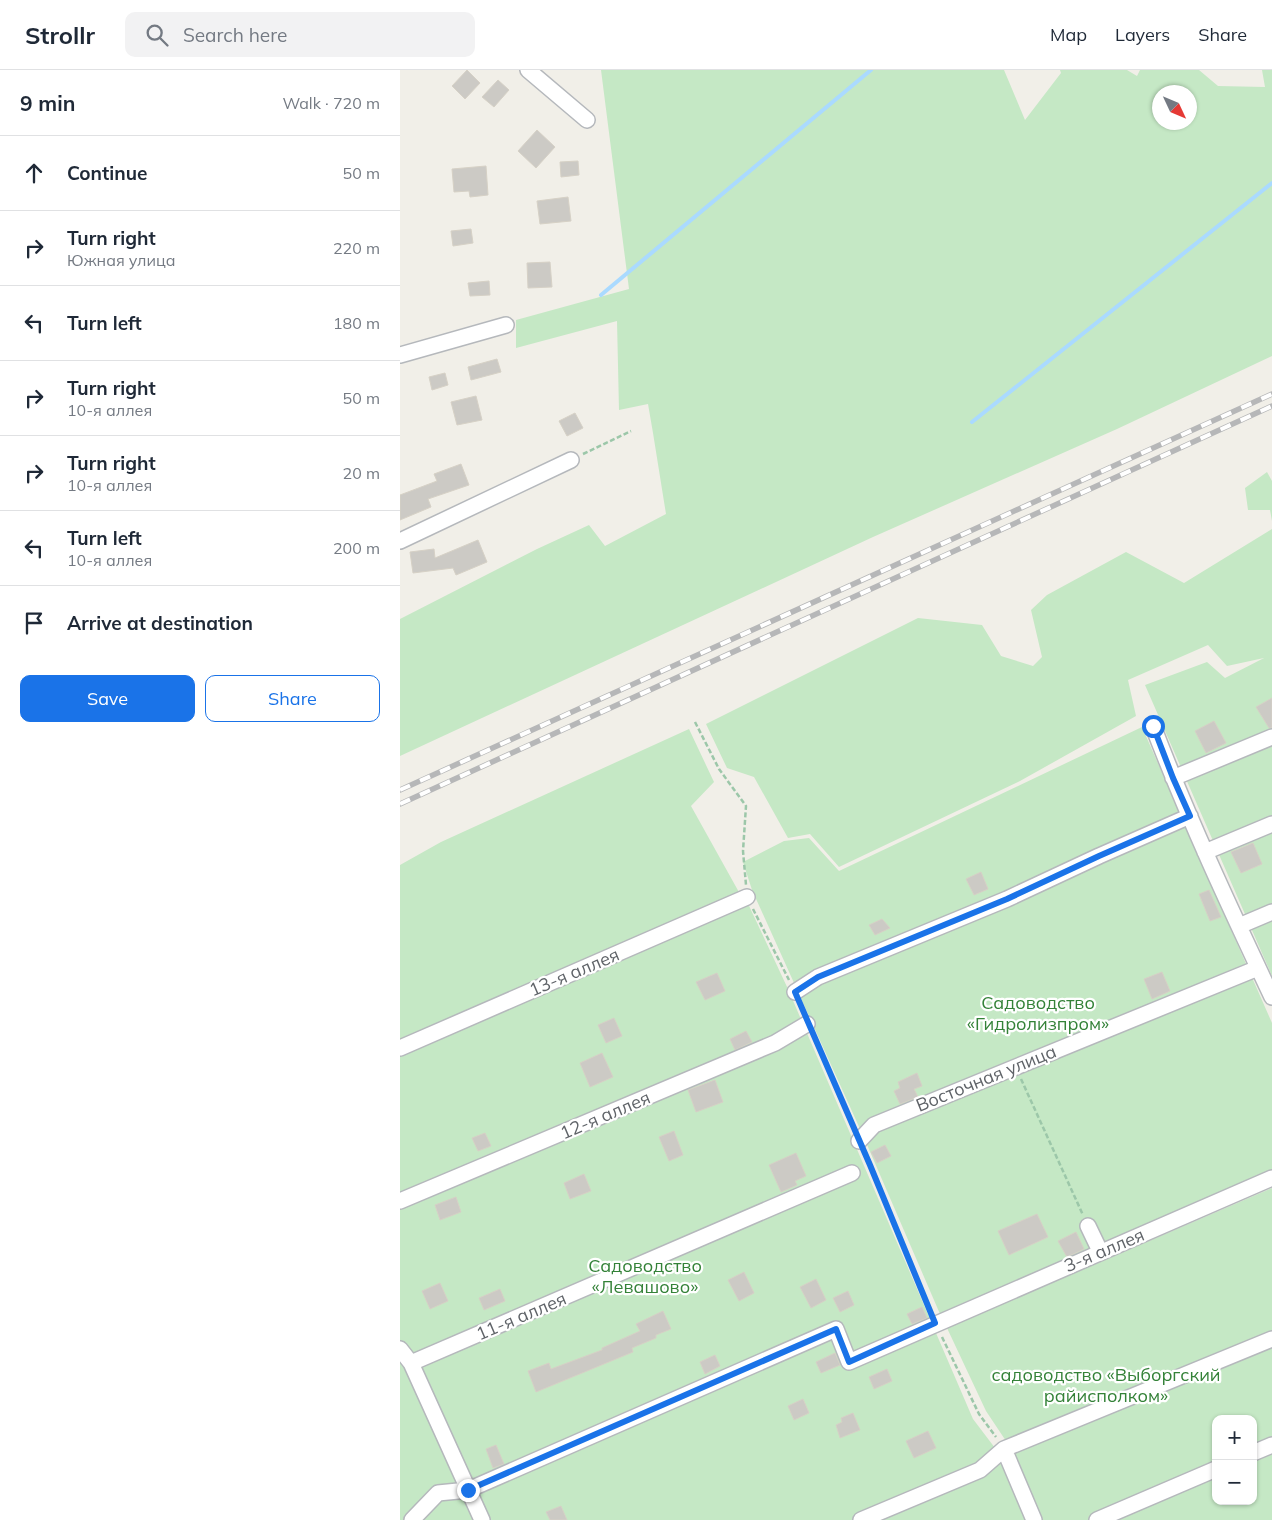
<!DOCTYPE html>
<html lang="en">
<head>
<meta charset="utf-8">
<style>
	body { margin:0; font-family:Mulish,sans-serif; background:#f2f2f3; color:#1f2937 }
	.controls { position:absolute; right:15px; bottom:15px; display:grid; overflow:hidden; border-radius:10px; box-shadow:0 1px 4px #0004 }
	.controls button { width:45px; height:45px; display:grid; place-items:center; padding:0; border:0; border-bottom:1px solid #e0e1e3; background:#fff; color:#1f2937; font:25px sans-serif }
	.compass { position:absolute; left:752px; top:15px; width:45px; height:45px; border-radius:50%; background:#fff; box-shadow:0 1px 4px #0004; rotate:134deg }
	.stop { position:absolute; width:15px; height:15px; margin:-11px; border:4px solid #1a73e8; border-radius:50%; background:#fff }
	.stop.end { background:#1a73e8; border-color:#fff; box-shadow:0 1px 5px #0008 }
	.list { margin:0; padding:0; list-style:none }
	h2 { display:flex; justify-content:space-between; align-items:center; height:65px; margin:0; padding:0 20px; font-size:21px }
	h2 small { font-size:16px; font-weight:400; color:#747a83 }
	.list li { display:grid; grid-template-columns:32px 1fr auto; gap:15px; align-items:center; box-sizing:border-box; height:75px; padding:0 20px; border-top:1px solid #e0e1e3 }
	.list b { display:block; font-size:19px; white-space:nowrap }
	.list p { margin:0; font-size:16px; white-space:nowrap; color:#747a83 }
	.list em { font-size:16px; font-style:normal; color:#747a83 }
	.actions { display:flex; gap:10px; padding:15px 20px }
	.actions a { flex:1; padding:11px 0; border:1px solid #1a73e8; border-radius:10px; text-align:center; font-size:18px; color:#1a73e8 }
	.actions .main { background:#1a73e8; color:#fff }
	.icon { flex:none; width:28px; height:28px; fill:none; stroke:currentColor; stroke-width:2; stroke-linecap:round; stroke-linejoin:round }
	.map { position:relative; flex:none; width:872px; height:1450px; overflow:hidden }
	header { display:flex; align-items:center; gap:30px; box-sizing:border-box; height:70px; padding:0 25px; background:#fff; border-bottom:1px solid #e0e1e3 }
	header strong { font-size:24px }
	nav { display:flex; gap:28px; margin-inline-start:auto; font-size:18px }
	.search { width:350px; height:45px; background:#f2f2f3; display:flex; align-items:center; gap:12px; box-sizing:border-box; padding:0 18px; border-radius:10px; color:#747a83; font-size:19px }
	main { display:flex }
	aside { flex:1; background:#fff }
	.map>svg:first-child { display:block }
	.green { fill:#c5e8c5; fill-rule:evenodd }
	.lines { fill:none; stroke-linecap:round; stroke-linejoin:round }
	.stream { stroke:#aadaff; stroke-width:4 }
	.building { fill:#cccac5; stroke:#d6d1c6 }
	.minor-casing { stroke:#b5b8bc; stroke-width:18 }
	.path { stroke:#9cc7a9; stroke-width:2.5; stroke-dasharray:5 2.5; stroke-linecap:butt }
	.minor { stroke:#fff; stroke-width:15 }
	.rail-casing { stroke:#b6b7b8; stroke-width:5.5 }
	.rail { stroke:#fff; stroke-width:4; stroke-dasharray:11; stroke-linecap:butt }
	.route { stroke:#1a73e8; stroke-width:6 }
	.labels { text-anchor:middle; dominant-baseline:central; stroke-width:4.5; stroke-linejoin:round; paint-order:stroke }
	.street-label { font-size:18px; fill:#5f6368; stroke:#fff }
	.park-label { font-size:18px; fill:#348238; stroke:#fff }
</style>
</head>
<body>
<header>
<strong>Strollr</strong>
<div class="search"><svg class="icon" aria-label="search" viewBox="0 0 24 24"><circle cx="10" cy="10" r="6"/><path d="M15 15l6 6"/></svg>Search here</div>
<nav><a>Map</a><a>Layers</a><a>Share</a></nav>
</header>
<main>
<aside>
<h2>9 min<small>Walk · 720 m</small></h2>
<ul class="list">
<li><svg class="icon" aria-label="ahead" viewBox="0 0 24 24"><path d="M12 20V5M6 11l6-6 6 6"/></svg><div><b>Continue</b></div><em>50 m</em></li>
<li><svg class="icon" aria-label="right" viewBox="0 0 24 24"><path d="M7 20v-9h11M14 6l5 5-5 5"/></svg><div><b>Turn right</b><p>Южная улица</p></div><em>220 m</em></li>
<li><svg class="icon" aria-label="left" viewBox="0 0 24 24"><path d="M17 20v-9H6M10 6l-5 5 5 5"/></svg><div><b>Turn left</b></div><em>180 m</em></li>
<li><svg class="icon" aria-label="right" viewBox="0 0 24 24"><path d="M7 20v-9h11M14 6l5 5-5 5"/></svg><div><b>Turn right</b><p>10-я аллея</p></div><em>50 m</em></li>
<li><svg class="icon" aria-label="right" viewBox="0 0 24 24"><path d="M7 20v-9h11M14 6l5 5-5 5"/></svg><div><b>Turn right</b><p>10-я аллея</p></div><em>20 m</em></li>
<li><svg class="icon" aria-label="left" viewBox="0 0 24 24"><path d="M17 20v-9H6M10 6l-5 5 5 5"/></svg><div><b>Turn left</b><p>10-я аллея</p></div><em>200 m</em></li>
<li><svg class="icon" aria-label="arrive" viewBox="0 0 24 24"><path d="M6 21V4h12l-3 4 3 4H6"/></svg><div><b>Arrive at destination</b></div></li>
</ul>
<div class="actions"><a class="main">Save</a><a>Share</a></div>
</aside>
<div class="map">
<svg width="872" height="1450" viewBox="0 0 872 1450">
	<rect width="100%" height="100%" fill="#f1efe8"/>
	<path class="green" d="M201,0H604L625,50L661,3L660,0H727L737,6L740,0H799L818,16L865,17L862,0H872V286L717,359L473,467L0,686V549L137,479L189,455L205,476L266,444L253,363L248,334L219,340L217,251L116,278V250L229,219ZM760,22H790V52H760Z
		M867,402L872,411V451L870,440H848L845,418Z
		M872,459V906L745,615L807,592L825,608L864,588L827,596L808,575L728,610L736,646L620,711L439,797L410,764L388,768L354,707L327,698L306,654L518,548L582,555L601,586L633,596L642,587L631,540L647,525L726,482L784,513Z
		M742,657L872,953V1101L540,1244L465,1070L352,820L343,792L384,771L409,768L439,801Z
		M289,659L314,712L291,736L340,824L343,823L388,919L573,1349L595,1378L627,1450H0V795L41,772Z
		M872,1118V1371L853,1379V1349H816V1395L689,1450H639L606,1371L586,1341L547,1258Z
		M872,1378V1450H707L816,1403V1431H853V1386Z"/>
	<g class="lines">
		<path class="stream" d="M201,225L471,0
			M572,352L872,113"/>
	</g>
	<path class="building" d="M67,0L80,13L65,29L52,16Z
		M98,10L109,20L94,37L82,27Z
		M137,60L155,77L136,98L118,81Z
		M178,91L179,105L161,107L160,92Z
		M86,96L88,125L70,127L69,121L54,122L52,99Z
		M168,127L171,151L140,154L137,131Z
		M71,159L73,173L53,176L51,161Z
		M150,192L152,217L128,218L127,193Z
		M89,211L90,225L70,226L68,213Z
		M97,289L101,302L71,310L68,297Z
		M45,303L48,315L32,320L29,307Z
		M76,326L82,350L57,355L51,332Z
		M175,343L183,358L167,366L159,351Z
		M61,394L69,415L28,429L31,437L0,450V425L37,411L34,404Z
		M78,470L87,492L56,505L53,498L13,503L10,482L34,479L35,488Z
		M872,628V658H869L856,637Z
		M814,651L826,673L806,683L795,661Z
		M853,773L862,794L841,803L831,782Z
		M581,802L588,819L574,825L566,809Z
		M809,820L821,847L810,851L799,824Z
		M482,849L490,858L475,865L469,855Z
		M762,902L770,921L752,929L744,909Z
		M317,903L325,921L305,930L296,912Z
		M214,948L222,966L206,973L198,955Z
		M346,961L352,972L335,980L330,969Z
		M202,983L213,1007L190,1017L180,993Z
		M517,1003L522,1016L514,1019L518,1027L500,1034L494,1021L500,1018L498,1012Z
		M315,1010L323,1032L296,1042L288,1020Z
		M274,1061L283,1085L269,1091L259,1067Z
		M85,1063L91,1076L78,1081L72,1068Z
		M485,1075L491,1086L477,1093L471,1082Z
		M396,1083L406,1106L395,1111L397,1115L381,1122L369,1095Z
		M184,1104L191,1121L170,1129L164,1113Z
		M56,1127L61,1142L40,1150L35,1135Z
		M637,1144L648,1167L609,1185L598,1161Z
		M676,1162L684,1179L667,1187L658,1171Z
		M344,1202L354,1223L339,1231L328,1210Z
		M416,1209L426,1230L411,1238L400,1217Z
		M40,1213L48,1231L30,1239L22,1221Z
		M100,1219L105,1231L84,1240L79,1228Z
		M448,1221L454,1235L440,1242L433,1228Z
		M522,1237L527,1248L512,1254L507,1244Z
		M263,1241L271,1259L256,1265V1268L232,1278L233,1282L136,1322L128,1301L149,1293L151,1299L202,1280V1278L240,1261L236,1254Z
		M435,1283L440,1295L421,1303L416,1292Z
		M315,1285L320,1296L305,1304L300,1292Z
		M487,1299L492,1311L474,1319L469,1307Z
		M403,1329L409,1343L394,1350L388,1336Z
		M453,1343L460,1360L440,1368L436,1355L442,1352L441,1348Z
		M528,1361L536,1378L514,1388L506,1371Z
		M96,1375L104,1394L93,1398L86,1379Z
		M161,1436L167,1450H150L146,1442Z"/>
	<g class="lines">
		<g class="minor-casing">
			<path id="minor" d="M128,0L187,50
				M0,285L106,255
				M0,471L171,390
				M753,656C788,748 830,838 872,927
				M773,708L872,667
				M805,782L872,754
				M839,856L872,842
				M395,922L418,907L607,829L699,786L790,746
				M0,978L347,827
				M459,1071L474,1055L858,898
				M0,1131L375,973L407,954
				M688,1156L700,1181
				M0,1279L11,1293L82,1450
				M11,1293L452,1103
				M604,1379L634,1450
				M853,1383L872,1375
				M12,1450L38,1423L68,1420L436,1259L449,1292L872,1108
				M461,1450L580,1400L604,1379L872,1269
				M697,1450L816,1399"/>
		</g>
		<path class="path" d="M183,384L231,361
			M295,652L319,699L346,736L343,781L346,815
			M353,839L389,910
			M413,966L453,1057
			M621,1009L683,1145
			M464,1083L530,1241
			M542,1267L579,1344L596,1367"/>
		<use href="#minor" class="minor"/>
		<g class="rail-casing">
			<path id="rail" d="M0,720L872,324
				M0,734L872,336"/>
		</g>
		<use href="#rail" class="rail"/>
	</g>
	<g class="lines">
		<path class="route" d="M68,1420L436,1259L449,1292L535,1253L470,1095L395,922L418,907L607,829L699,786L790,746L773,708L753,656"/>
	</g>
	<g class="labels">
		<g class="street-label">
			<text transform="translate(174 902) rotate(-23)">13-я аллея</text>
			<text transform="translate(586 1008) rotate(-22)">Восточная улица</text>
			<text transform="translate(205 1045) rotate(-23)">12-я аллея</text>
			<text transform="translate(704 1180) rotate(-23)">3-я аллея</text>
			<text transform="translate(121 1246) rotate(-23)">11-я аллея</text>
		</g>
		<g class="park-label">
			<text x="638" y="932">Садоводство<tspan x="638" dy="21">«Гидролизпром»</tspan></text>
			<text x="245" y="1195">Садоводство<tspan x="245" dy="21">«Левашово»</tspan></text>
			<text x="706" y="1304">садоводство «Выборгский<tspan x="706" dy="21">райисполком»</tspan></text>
		</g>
	</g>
</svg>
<div class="controls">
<button>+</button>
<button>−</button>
</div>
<svg class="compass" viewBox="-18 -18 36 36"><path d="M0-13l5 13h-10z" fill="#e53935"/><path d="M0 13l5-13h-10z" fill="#747a83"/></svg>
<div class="stop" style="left:753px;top:656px"></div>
<div class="stop end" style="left:68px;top:1420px"></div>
</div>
</main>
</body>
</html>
